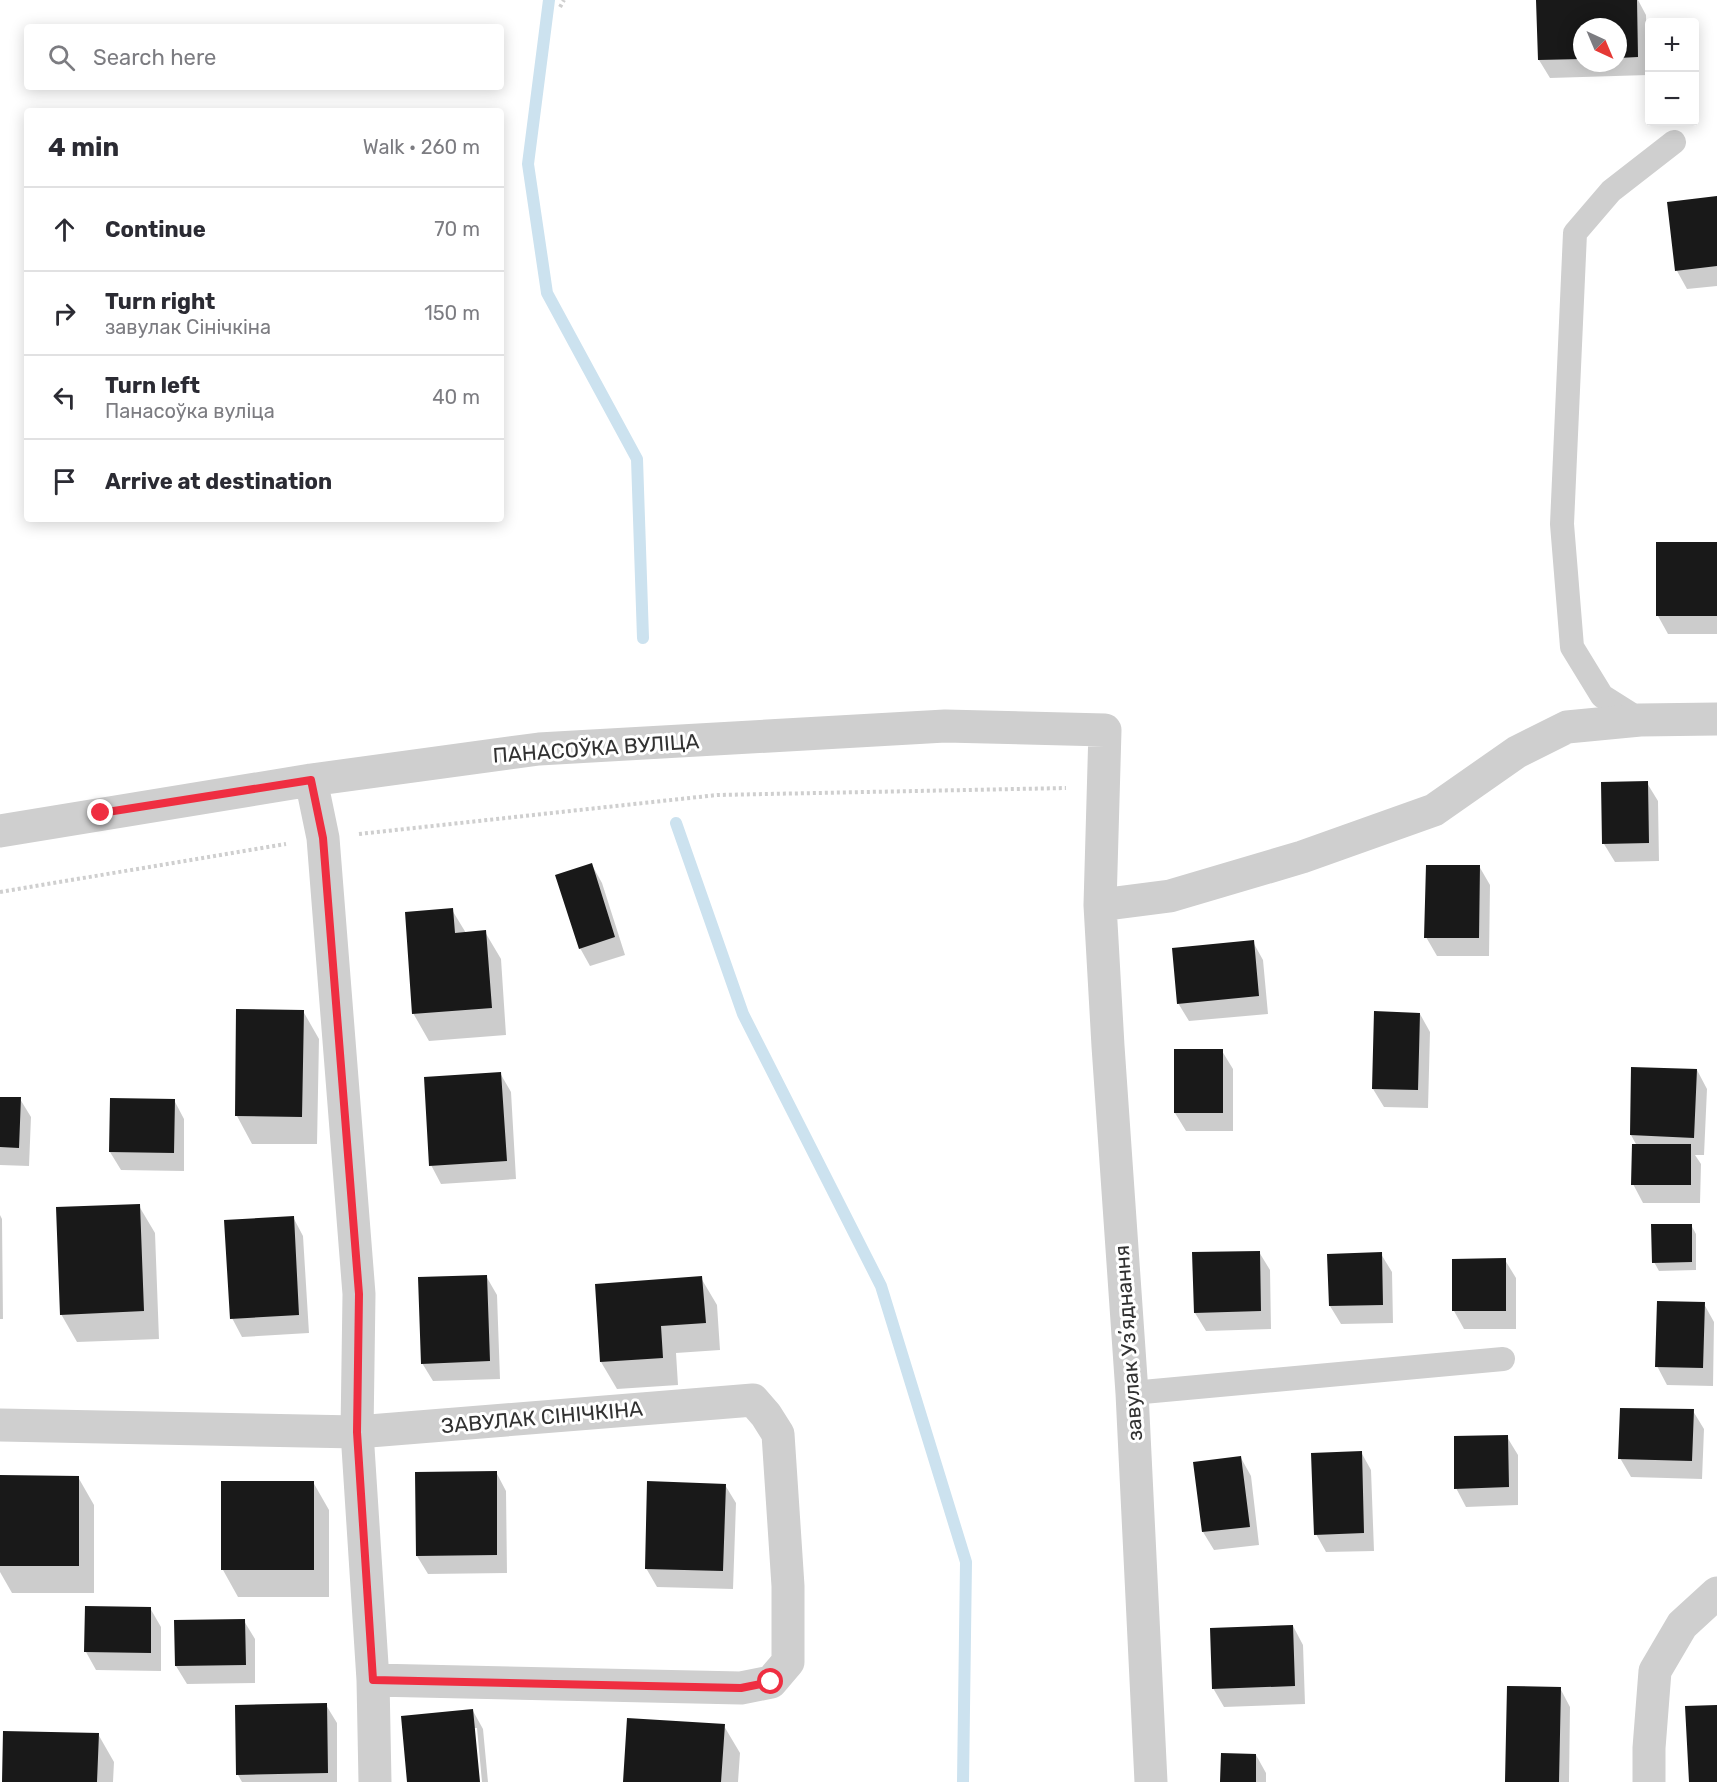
<!DOCTYPE html>
<html lang="en">
<head>
<meta charset="utf-8">
<style>
	body { margin:0; font-family:Rubik,sans-serif; background:#f2f2f3; color:#2b2b33 }
	.controls { position:absolute; right:18px; top:18px; display:grid; overflow:hidden; border-radius:6px; box-shadow:0 3px 15px #0003 }
	.controls button { width:54px; height:54px; display:grid; place-items:center; padding:0; border:0; border-bottom:2px solid #e1e1e2; background:#fff; color:#2b2b33; font:30px sans-serif }
	.compass { position:absolute; left:1573px; top:18px; width:54px; height:54px; border-radius:50%; background:#fff; box-shadow:0 3px 15px #0003; rotate:136deg }
	.stop { position:absolute; width:18px; height:18px; margin:-14px; border:4px solid #ef2e41; border-radius:50%; background:#fff }
	.stop.end { background:#ef2e41; border-color:#fff; box-shadow:0 2px 6px #0008 }
	.list { margin:0; padding:0; list-style:none }
	h2 { display:flex; justify-content:space-between; align-items:center; height:78px; margin:0; padding:0 24px; font-size:26px }
	h2 small { font-size:20px; font-weight:400; color:#7c7c81 }
	.list li { display:grid; grid-template-columns:39px 1fr auto; gap:18px; align-items:center; box-sizing:border-box; height:84px; padding:0 24px; border-top:2px solid #e1e1e2 }
	.list b { display:block; font-size:22px; white-space:nowrap }
	.list p { margin:0; font-size:20px; white-space:nowrap; color:#7c7c81 }
	.list em { font-size:20px; font-style:normal; color:#7c7c81 }
	.icon { flex:none; width:33px; height:33px; fill:none; stroke:currentColor; stroke-width:2; stroke-linecap:round; stroke-linejoin:round }
	.map { position:relative; flex:none; width:1717px; height:1782px; overflow:hidden }
	.search { position:absolute; background:#fff; box-shadow:0 3px 15px #0003; left:24px; top:24px; width:480px; height:66px; display:flex; align-items:center; gap:15px; box-sizing:border-box; padding:0 21px; border-radius:6px; color:#7c7c81; font-size:22px }
	.panel { position:absolute; background:#fff; box-shadow:0 3px 15px #0003; left:24px; top:108px; width:480px; height:414px; border-radius:6px }
	.map>svg:first-child { display:block }
	.shadow { fill:#0003; fill-rule:evenodd }
	.lines { fill:none; stroke-linecap:round; stroke-linejoin:round }
	.stream { stroke:#cce2ef; stroke-width:12 }
	.building { fill:#191919 }
	.path { stroke:#cfcfcf; stroke-width:4; stroke-dasharray:3 3; stroke-linecap:butt }
	.service { stroke:#cfcfcf; stroke-width:24 }
	.minor { stroke:#cfcfcf; stroke-width:33 }
	.route { stroke:#ef2e41; stroke-width:8 }
	.labels { text-anchor:middle; dominant-baseline:central; stroke-width:6; stroke-linejoin:round; paint-order:stroke }
	.street-label { font-size:21px; fill:#323232; stroke:#fff }
</style>
</head>
<body>
<div class="map">
<svg width="1717" height="1782" viewBox="0 0 1717 1782">
	<rect width="100%" height="100%" fill="#fff"/>
	<path class="shadow" d="M1538,0H1638L1646,15L1648,75L1550,78L1539,60ZM1582,27H1618V63H1582Z
		M1717,197V286L1687,289L1677,271L1669,203Z
		M1717,543V634H1668L1658,616Z
		M1647,783L1658,801L1659,861L1615,862L1604,844Z
		M592,865L602,883L625,955L590,966L580,948Z
		M1479,866L1490,885L1489,956H1437L1426,937Z
		M452,910L466,933L485,932L501,959L506,1035L429,1041L413,1013Z
		M1253,942L1263,960L1268,1014L1189,1021L1178,1003Z
		M238,1011H303L319,1039L317,1144H252L237,1116Z
		M1420,1014L1430,1032L1428,1108L1384,1107L1373,1089Z
		M1222,1051L1233,1069V1131H1186L1175,1113Z
		M1697,1070L1707,1089L1704,1155H1695L1701,1164L1700,1203H1643L1633,1184L1637,1146L1631,1135Z
		M500,1073L511,1092L516,1179L441,1184L431,1165Z
		M0,1098L20,1099L31,1117L29,1166L0,1165Z
		M174,1100L184,1119V1171L121,1170L110,1152Z
		M139,1206L155,1233L159,1339L77,1342L61,1314Z
		M0,1215L2,1219L3,1319H0Z
		M293,1217L303,1236L309,1333L242,1337L232,1318Z
		M1691,1225L1696,1234V1270L1659,1271L1654,1262Z
		M1259,1252L1270,1270L1271,1329L1206,1331L1195,1313Z
		M1381,1254L1392,1272L1393,1323L1341,1324L1330,1306Z
		M1505,1260L1516,1278V1329H1464L1454,1311Z
		M486,1276L497,1295L500,1379L433,1381L422,1363Z
		M701,1278L717,1305L720,1350L676,1353L678,1385L617,1389L601,1362Z
		M1704,1304L1714,1322L1713,1386L1667,1385L1657,1366Z
		M1693,1411L1704,1429L1702,1479L1631,1477L1620,1458Z
		M1507,1437L1518,1455V1505L1466,1507L1456,1488Z
		M1361,1452L1371,1470L1374,1551L1326,1552L1316,1534Z
		M1241,1458L1251,1476L1259,1545L1214,1550L1203,1532Z
		M496,1472L506,1491L507,1573L428,1574L417,1556Z
		M0,1477H78L94,1505V1593H12L0,1572Z
		M313,1482L329,1510V1597H238L223,1570Z
		M725,1485L736,1503L733,1589L657,1587L646,1568Z
		M150,1608L161,1627V1671L96,1670L86,1652Z
		M244,1621L255,1639V1683L187,1684L176,1666Z
		M1293,1626L1303,1645L1305,1704L1224,1707L1213,1688Z
		M1560,1688L1570,1707L1569,1782H1506Z
		M326,1705L337,1723V1782H242L238,1775Z
		M473,1711L483,1729L488,1782H482L477,1728H474L479,1782H409Z
		M724,1726L740,1753L738,1782H624Z
		M98,1734L114,1762L113,1782H3Z
		M1256,1755L1266,1773V1782H1222Z"/>
	<g class="lines">
		<path class="stream" d="M549,0L528,164L547,293L637,459L643,638
			M676,823L743,1014L881,1286L966,1562L963,1782"/>
	</g>
	<path class="building" d="M1536,0H1637L1638,57L1618,58V27H1582V59L1538,60Z
		M1717,196V266L1675,271L1667,202Z
		M1656,542H1717V616H1656Z
		M1648,781L1649,843L1602,844L1601,782Z
		M592,863L615,937L579,949L555,875Z
		M1426,865H1480L1479,938H1424Z
		M453,908L455,933L486,930L492,1008L412,1014L405,912Z
		M1254,940L1259,996L1177,1004L1172,948Z
		M236,1009L304,1010L302,1117L235,1116Z
		M1374,1011L1420,1013L1418,1090L1372,1089Z
		M1174,1049H1223V1113H1174Z
		M1631,1067L1697,1069L1694,1138L1630,1135Z
		M501,1072L507,1161L429,1166L424,1077Z
		M0,1097H21L19,1148L0,1147Z
		M110,1098L175,1099L174,1153L109,1152Z
		M1632,1144H1691V1185H1631Z
		M140,1204L144,1311L60,1315L56,1207Z
		M294,1216L299,1315L230,1319L224,1220Z
		M1651,1224H1692V1262L1652,1263Z
		M1260,1251L1261,1311L1194,1313L1192,1252Z
		M1382,1252L1383,1305L1329,1306L1327,1254Z
		M1506,1258V1311H1452V1259Z
		M487,1275L490,1361L421,1364L418,1277Z
		M702,1276L706,1323L661,1326L663,1358L600,1362L595,1284Z
		M1657,1301L1705,1302L1703,1368L1655,1367Z
		M1620,1408L1694,1409L1692,1461L1618,1459Z
		M1508,1435L1509,1487L1454,1489V1436Z
		M1362,1451L1364,1533L1314,1535L1311,1453Z
		M1241,1456L1250,1527L1202,1532L1193,1462Z
		M497,1471V1555L416,1556L415,1472Z
		M0,1475L79,1476V1566H0Z
		M221,1481H314V1570H221Z
		M647,1481L726,1484L723,1571L645,1569Z
		M85,1606L151,1607V1653L84,1652Z
		M245,1619L246,1665L175,1666L174,1620Z
		M1293,1625L1295,1686L1212,1689L1210,1628Z
		M1507,1686L1561,1687L1559,1782H1505Z
		M327,1703L328,1773L236,1775L235,1705Z
		M1717,1705V1782H1689L1685,1706Z
		M473,1709L480,1782H407L401,1716Z
		M627,1718L725,1724L721,1782H623Z
		M3,1731L99,1733L97,1782H2Z
		M1221,1753L1256,1754V1782H1220Z"/>
	<g class="lines">
		<path class="path" d="M560,7L564,0
			M359,834L717,795L1066,788
			M0,892L286,844"/>
		<path class="service" d="M1640,720L1602,696L1572,647L1562,524L1575,233L1611,191L1674,142
			M1132,1393L1503,1359"/>
		<path class="minor" d="M311,780L323,838L359,1294L357,1432L373,1680L375,1782
			M0,831L311,780L539,749L945,726L1105,730L1100,905L1170,896L1302,857L1434,810L1517,752L1567,727L1640,720L1717,719
			M1100,905L1108,1046L1132,1393L1151,1782
			M0,1425L357,1432L753,1400L766,1415L778,1434L788,1586V1662L771,1682L741,1688L373,1680
			M1649,1782V1748L1655,1671L1682,1625L1717,1593"/>
	</g>
	<g class="lines">
		<path class="route" d="M101,813L311,780L323,838L359,1294L357,1432L373,1680L741,1688L771,1682"/>
	</g>
	<g class="labels">
		<g class="street-label">
			<text transform="translate(596 748) rotate(-4)">ПАНАСОЎКА ВУЛІЦА</text>
			<text transform="translate(1128 1343) rotate(-94)">завулак Узʼяднання</text>
			<text transform="translate(542 1417) rotate(-5)">ЗАВУЛАК СІНІЧКІНА</text>
		</g>
	</g>
</svg>
<div class="controls">
<button>+</button>
<button>−</button>
</div>
<svg class="compass" viewBox="-18 -18 36 36"><path d="M0-13l5 13h-10z" fill="#e53935"/><path d="M0 13l5-13h-10z" fill="#7c7c81"/></svg>
<div class="stop" style="left:771px;top:1682px"></div>
<div class="stop end" style="left:101px;top:813px"></div>
<div class="search"><svg class="icon" aria-label="search" viewBox="0 0 24 24"><circle cx="10" cy="10" r="6"/><path d="M15 15l6 6"/></svg>Search here</div>
<section class="panel">
<h2>4 min<small>Walk · 260 m</small></h2>
<ul class="list">
<li><svg class="icon" aria-label="ahead" viewBox="0 0 24 24"><path d="M12 20V5M6 11l6-6 6 6"/></svg><div><b>Continue</b></div><em>70 m</em></li>
<li><svg class="icon" aria-label="right" viewBox="0 0 24 24"><path d="M7 20v-9h11M14 6l5 5-5 5"/></svg><div><b>Turn right</b><p>завулак Сінічкіна</p></div><em>150 m</em></li>
<li><svg class="icon" aria-label="left" viewBox="0 0 24 24"><path d="M17 20v-9H6M10 6l-5 5 5 5"/></svg><div><b>Turn left</b><p>Панасоўка вуліца</p></div><em>40 m</em></li>
<li><svg class="icon" aria-label="arrive" viewBox="0 0 24 24"><path d="M6 21V4h12l-3 4 3 4H6"/></svg><div><b>Arrive at destination</b></div></li>
</ul>
</section>
</div>
</body>
</html>
